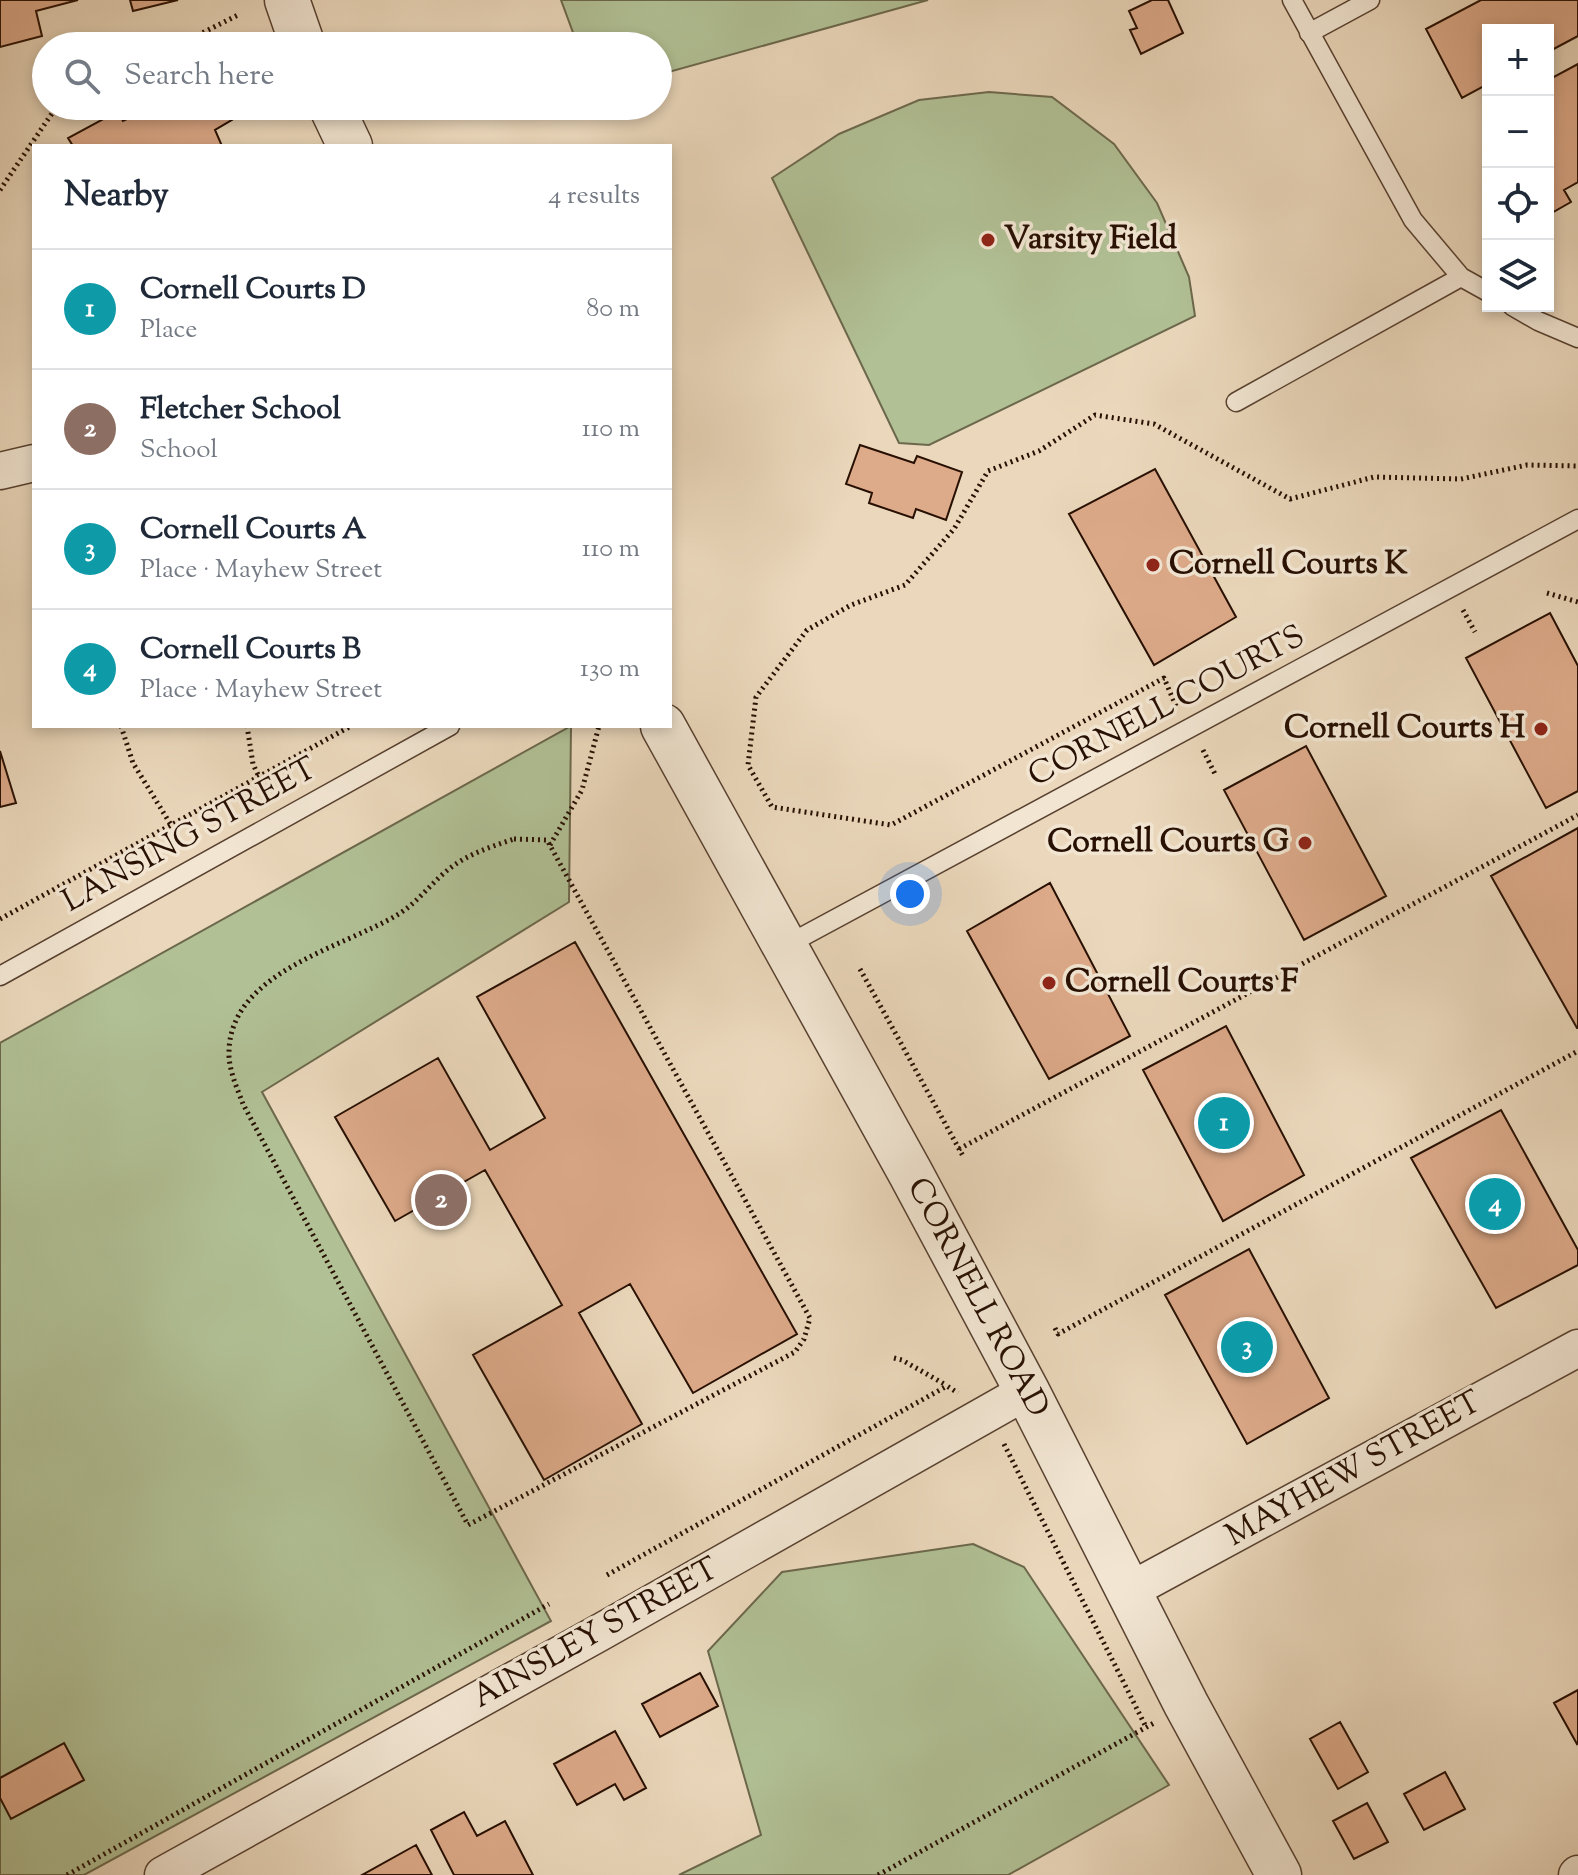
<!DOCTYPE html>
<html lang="en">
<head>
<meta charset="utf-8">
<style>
	body { margin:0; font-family:"Sorts Mill Goudy",serif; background:#f6f6f7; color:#1f2937 }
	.controls { position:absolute; right:24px; top:24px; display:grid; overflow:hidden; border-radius:0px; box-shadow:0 4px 12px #0003 }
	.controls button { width:72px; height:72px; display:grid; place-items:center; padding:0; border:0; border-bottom:2px solid #e0e1e3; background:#fff; color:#1f2937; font:40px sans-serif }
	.you { position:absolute; left:910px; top:894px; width:28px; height:28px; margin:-20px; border:6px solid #fff; border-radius:50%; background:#1a73e8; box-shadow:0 0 0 12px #1a73e833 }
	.badge { display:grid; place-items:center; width:52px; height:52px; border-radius:50%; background:#8f2418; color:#fff; font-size:26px; font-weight:700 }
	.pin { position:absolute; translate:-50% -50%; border:4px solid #fff; box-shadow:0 2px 8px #0006 }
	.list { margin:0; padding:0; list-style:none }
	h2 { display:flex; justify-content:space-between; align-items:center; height:104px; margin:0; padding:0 32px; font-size:34px }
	h2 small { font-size:26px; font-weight:400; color:#747a83 }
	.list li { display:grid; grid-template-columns:52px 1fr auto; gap:24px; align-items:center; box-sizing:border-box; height:120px; padding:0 32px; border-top:2px solid #e0e1e3 }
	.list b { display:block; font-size:30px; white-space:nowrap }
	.list p { margin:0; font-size:26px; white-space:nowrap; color:#747a83 }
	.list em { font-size:26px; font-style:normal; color:#747a83 }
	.icon { flex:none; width:44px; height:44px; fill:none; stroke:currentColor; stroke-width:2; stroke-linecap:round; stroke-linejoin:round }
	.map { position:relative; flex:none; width:1578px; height:1875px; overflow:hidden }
	.search { position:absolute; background:#fff; box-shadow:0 4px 12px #0003; left:32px; top:32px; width:640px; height:88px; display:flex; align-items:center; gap:20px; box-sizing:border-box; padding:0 28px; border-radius:44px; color:#747a83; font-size:30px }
	.panel { position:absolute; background:#fff; box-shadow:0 4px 12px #0003; left:32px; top:144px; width:640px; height:584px; border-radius:0px }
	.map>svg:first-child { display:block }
	.green { fill:#b1c095; stroke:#6c684c; stroke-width:2 }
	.building { fill:#ddaa8a; stroke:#270f02; stroke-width:2 }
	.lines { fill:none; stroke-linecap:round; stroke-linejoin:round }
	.service-casing { stroke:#584130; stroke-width:21 }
	.minor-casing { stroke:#584130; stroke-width:39 }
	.tertiary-casing { stroke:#584130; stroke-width:47 }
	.path { stroke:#270f02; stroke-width:5; stroke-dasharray:2 4; stroke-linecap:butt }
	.service { stroke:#f2e6d3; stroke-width:18 }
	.minor { stroke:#f2e6d3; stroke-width:36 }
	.tertiary { stroke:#f2e6d3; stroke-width:44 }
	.poi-dot { fill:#8f2418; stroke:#f2e6d3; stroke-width:3 }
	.labels { text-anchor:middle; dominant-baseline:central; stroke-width:7; stroke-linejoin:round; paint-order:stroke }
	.poi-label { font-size:32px; font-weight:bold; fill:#270f02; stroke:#f2e6d3; text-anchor:start }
	.street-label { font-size:32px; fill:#270f02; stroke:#f2e6d3 }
</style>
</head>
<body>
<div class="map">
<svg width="1578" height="1875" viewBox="0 0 1578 1875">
	<rect width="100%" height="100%" fill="#ebd8bc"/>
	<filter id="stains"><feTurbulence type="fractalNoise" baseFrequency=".0025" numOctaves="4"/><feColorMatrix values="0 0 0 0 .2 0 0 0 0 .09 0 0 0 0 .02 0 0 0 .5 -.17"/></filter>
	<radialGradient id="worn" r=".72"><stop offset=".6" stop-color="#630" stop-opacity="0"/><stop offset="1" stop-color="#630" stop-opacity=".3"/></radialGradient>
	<path class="green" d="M561,0H928L658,75V46H578Z
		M989,92L1052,97L1114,144L1157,203L1189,277L1195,316L929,445L899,443L772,178L839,134L919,100Z
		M571,726L569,902L262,1092L551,1621L84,1875H0V1043Z
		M973,1544L1024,1567L1169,1785L1008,1875H679L761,1835L708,1651L782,1572Z"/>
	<path class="building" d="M0,0H78L36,11L42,36L0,47Z
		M130,0H178L133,11Z
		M1152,0H1168L1183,33L1141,54L1130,30L1137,28L1129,11Z
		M1481,0H1578V36L1548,52V30H1488V84L1462,98L1426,29Z
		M1578,64V182L1564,190L1571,202L1548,215V80Z
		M154,106H229L235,118L215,130L222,146H73L68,138L118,111L123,121Z
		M860,445L914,463L917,456L962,472L946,520L916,509L913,518L869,503L872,493L846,484Z
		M1155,469L1236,617L1154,665L1069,514Z
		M1550,613L1578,666V791L1546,808L1466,658Z
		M1306,746L1386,896L1304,940L1224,790Z
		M0,751L16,803L0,807Z
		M1578,828V1028H1577L1491,876Z
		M1050,883L1130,1036L1049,1079L967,931Z
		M575,942L797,1334L693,1393L630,1284L579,1313L642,1424L544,1480L473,1355L562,1305L485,1170L395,1221L335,1117L438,1058L490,1150L545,1118L477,997Z
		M1226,1026L1304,1175L1223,1221L1143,1070Z
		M1501,1110L1578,1250V1265L1496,1308L1411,1158Z
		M1249,1249L1329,1398L1247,1444L1165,1295Z
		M700,1673L718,1706L660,1737L642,1704Z
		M1578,1690V1743L1577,1744L1554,1703Z
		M1340,1722L1368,1772L1338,1789L1310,1739Z
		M615,1731L646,1788L624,1800L615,1784L577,1805L554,1764Z
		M64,1743L84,1780L11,1819L0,1798V1778Z
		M1445,1772L1465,1809L1424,1830L1404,1794Z
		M1367,1803L1388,1842L1354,1859L1333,1821Z
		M464,1812L477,1836L505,1821L533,1875H454L431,1830Z
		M416,1845L432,1875H362Z"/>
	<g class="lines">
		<g class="service-casing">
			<path id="service" d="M1292,0L1413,220L1461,277L1488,292
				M1309,33L1370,0
				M1512,306L1538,321L1578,338
				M1236,402L1461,277
				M785,946L1578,519
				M0,976L450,726"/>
		</g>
		<g class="minor-casing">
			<path id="minor" d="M0,471L34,463
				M1129,1591L1578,1348
				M163,1875L599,1633L1027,1391
				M1577,1875L1578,1874"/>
		</g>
		<g class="tertiary-casing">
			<path id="tertiary" d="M287,0L303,46
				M331,106L350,146
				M663,726L911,1174L1027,1391L1186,1704L1279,1875"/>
		</g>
		<path class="path" d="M176,46L240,14
			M0,190L57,106
			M1547,593L1578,602
			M1463,610L1475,632
			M1176,706L1164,678L891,825L772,807L748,765L756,697L807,630L851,605L905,585L954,529L988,471L1039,451L1095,415L1154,424L1290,499L1374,477L1461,479L1527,465L1578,466
			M121,726L133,763L171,825
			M247,726L253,764L259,777
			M1203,750L1215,774
			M514,839L547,840L810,1318L804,1339L795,1352L468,1525L243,1104C237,1088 228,1068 229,1051C231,972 342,948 397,915C418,903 433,880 453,866C471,853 493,846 514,839Z
			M550,845L582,790L599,726
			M0,919L351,726
			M860,969L963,1156
			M959,1149L1578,815
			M1055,1328L1058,1334L1578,1051
			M894,1358L902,1360L946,1385
			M1004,1444L1146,1727
			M607,1575L947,1386L958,1393
			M67,1875L549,1604
			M878,1875L1154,1723"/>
		<use href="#service" class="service"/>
		<use href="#minor" class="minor"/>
		<use href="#tertiary" class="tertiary"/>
	</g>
	<g class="poi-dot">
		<circle cx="988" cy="240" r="8"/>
		<circle cx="1153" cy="565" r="8"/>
		<circle cx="1541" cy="729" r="8"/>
		<circle cx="1305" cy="843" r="8"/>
		<circle cx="1049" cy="983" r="8"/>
	</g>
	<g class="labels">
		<g class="poi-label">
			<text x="1004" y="240">Varsity Field</text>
			<text x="1169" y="565">Cornell Courts K</text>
			<text x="1525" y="729" text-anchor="end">Cornell Courts H</text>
			<text x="1289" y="843" text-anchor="end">Cornell Courts G</text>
			<text x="1065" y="983">Cornell Courts F</text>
		</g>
		<g class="street-label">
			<text transform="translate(1167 707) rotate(-28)">CORNELL COURTS</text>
			<text transform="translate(190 836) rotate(-29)">LANSING STREET</text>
			<text transform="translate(977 1298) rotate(62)">CORNELL ROAD</text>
			<text transform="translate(1354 1470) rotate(-29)">MAYHEW STREET</text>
			<text transform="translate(596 1634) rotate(-29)">AINSLEY STREET</text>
		</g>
	</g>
	<rect width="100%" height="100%" filter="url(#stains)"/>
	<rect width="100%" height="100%" fill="url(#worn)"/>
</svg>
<div class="controls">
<button>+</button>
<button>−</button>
<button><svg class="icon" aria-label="locate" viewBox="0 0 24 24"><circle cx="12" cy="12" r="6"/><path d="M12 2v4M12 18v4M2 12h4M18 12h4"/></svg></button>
<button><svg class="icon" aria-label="layers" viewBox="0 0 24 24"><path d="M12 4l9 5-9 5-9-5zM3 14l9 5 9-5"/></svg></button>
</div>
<div class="you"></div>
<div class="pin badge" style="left:1224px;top:1123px;background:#0f9aa8">1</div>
<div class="pin badge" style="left:441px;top:1200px;background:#8d6e63">2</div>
<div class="pin badge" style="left:1247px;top:1347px;background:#0f9aa8">3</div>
<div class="pin badge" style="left:1495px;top:1204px;background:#0f9aa8">4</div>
<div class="search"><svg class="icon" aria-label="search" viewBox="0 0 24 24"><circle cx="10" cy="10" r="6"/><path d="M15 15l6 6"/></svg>Search here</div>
<section class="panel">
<h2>Nearby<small>4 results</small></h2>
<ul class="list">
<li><span class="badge" style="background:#0f9aa8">1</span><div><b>Cornell Courts D</b><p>Place</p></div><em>80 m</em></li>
<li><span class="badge" style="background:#8d6e63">2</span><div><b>Fletcher School</b><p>School</p></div><em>110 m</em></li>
<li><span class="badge" style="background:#0f9aa8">3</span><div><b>Cornell Courts A</b><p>Place · Mayhew Street</p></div><em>110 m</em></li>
<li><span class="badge" style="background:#0f9aa8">4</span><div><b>Cornell Courts B</b><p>Place · Mayhew Street</p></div><em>130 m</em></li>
</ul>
</section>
</div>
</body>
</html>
